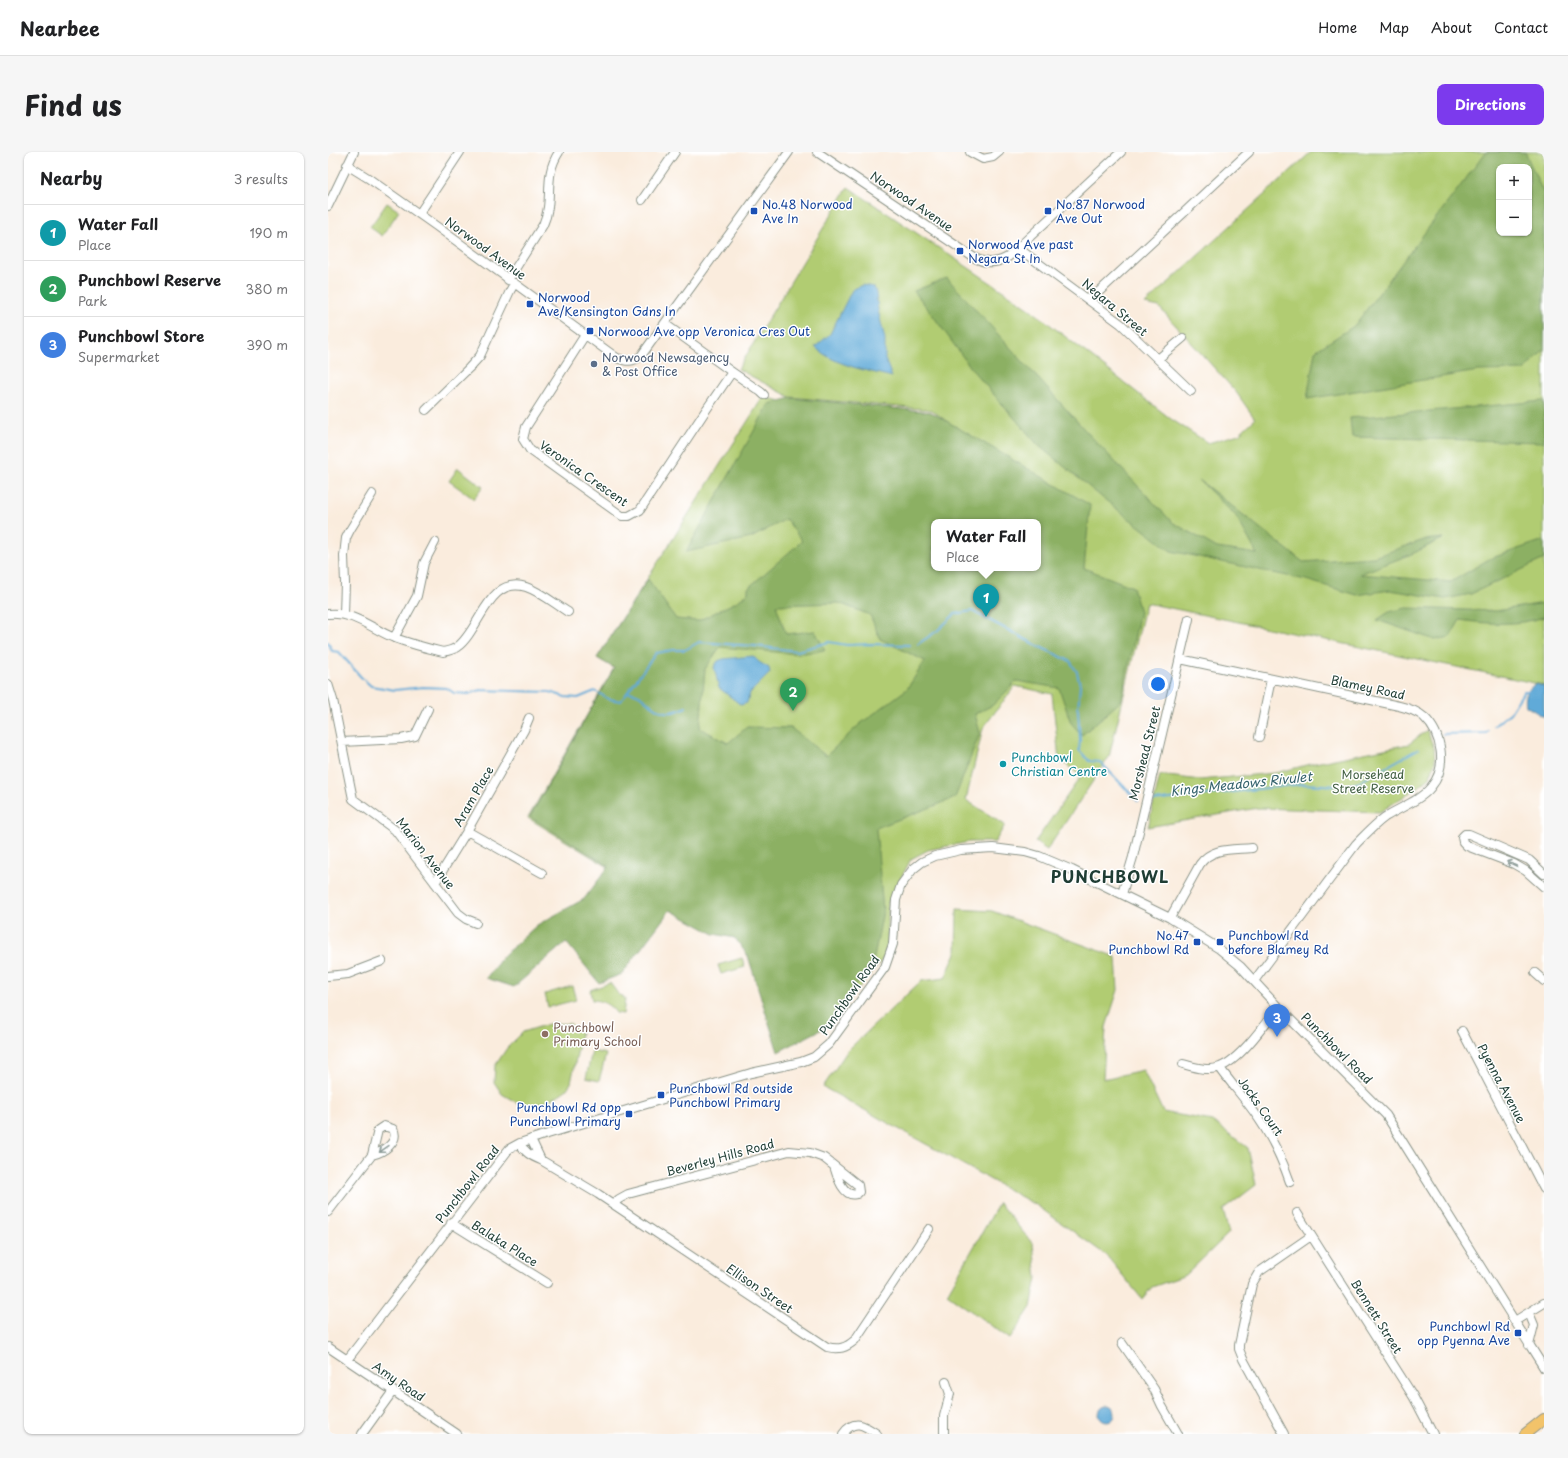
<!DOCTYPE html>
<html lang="en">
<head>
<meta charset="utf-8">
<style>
	body { margin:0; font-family:"Playpen Sans",sans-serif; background:#f6f6f6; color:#202124 }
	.controls { position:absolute; right:12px; top:12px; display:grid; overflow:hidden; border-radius:8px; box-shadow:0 1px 3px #0004 }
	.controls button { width:36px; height:36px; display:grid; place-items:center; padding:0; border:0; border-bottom:1px solid #e0e0e0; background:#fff; color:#202124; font:20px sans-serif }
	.you { position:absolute; left:830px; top:532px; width:14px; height:14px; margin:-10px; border:3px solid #fff; border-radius:50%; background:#1a73e8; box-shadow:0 0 0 6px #1a73e833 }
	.badge { display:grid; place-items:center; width:26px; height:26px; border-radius:50%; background:#7c3aed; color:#fff; font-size:13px; font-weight:700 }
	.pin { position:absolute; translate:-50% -33px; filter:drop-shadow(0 1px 2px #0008) }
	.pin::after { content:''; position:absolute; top:21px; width:14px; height:12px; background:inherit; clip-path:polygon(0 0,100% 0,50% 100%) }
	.popup { position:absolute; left:603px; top:367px; width:110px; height:52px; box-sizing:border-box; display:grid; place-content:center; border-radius:8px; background:#fff; filter:drop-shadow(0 1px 3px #0005); font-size:13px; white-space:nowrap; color:#757577 }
	.popup b { font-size:15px; color:#202124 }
	.popup::after { content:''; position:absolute; left:50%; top:100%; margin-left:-8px; border:8px solid transparent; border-top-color:#fff }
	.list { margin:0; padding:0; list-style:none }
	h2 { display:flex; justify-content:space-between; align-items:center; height:52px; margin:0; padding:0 16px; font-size:17px }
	h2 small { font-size:13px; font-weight:400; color:#757577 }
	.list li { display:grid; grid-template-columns:26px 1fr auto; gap:12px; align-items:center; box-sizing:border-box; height:56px; padding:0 16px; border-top:1px solid #e0e0e0 }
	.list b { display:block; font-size:15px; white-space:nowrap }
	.list p { margin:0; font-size:13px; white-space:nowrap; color:#757577 }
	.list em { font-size:13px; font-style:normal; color:#757577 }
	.map { position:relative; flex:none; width:1216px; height:1282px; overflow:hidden; border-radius:8px }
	header { display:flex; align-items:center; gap:24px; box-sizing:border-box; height:56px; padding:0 20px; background:#fff; border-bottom:1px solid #e0e0e0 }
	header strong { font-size:19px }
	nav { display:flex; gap:22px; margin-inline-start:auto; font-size:14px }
	.intro { display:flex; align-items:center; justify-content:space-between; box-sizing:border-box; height:96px; padding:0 24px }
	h1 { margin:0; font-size:28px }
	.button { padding:10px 18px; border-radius:8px; background:#7c3aed; color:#fff; font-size:14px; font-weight:700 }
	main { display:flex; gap:24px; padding:0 24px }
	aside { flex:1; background:#fff; border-radius:8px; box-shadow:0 1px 3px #0004 }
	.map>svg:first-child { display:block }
	.green { fill:#b1cc72; stroke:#688453; fill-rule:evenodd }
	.forest { fill:#8cb064; stroke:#56764c; fill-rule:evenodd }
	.water { fill:#60aad8; stroke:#407486 }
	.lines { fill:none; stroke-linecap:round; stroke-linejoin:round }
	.stream { stroke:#60aad8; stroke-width:2 }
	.minor-casing { stroke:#8c9488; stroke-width:10 }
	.major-casing { stroke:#8c9488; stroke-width:12 }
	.minor { stroke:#fff; stroke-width:8 }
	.major { stroke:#f2c36a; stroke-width:10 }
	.oneway { stroke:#8f9e9a }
	.transit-dot { fill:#1a4fb4; stroke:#fff; stroke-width:1.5 }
	.service-dot { fill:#5c6f8a; stroke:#fff; stroke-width:1.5 }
	.culture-dot { fill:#0f9aa8; stroke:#fff; stroke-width:1.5 }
	.education-dot { fill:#8d6e63; stroke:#fff; stroke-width:1.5 }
	.labels { text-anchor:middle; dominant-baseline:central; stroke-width:3; stroke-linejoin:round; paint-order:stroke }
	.street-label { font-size:12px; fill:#1f3d34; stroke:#fff }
	.transit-label { font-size:12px; fill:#164399; stroke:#fff; text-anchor:start }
	.service-label { font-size:12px; fill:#4e5e75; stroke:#fff; text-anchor:start }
	.culture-label { font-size:12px; fill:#0d838f; stroke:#fff; text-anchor:start }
	.park-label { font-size:12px; fill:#446144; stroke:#fff }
	.education-label { font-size:12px; fill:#785e54; stroke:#fff; text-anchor:start }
	.water-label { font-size:13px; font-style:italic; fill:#36636d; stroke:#fff }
	.district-label { font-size:16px; font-weight:bold; letter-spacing:1px; fill:#1f3d34; stroke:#fff }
</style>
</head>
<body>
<header>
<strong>Nearbee</strong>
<nav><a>Home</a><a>Map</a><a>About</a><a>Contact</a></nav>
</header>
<div class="intro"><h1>Find us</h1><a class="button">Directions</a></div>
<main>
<aside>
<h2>Nearby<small>3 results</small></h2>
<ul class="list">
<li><span class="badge" style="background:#0f9aa8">1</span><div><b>Water Fall</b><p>Place</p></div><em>190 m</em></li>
<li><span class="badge" style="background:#2e9e5b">2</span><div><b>Punchbowl Reserve</b><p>Park</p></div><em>380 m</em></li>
<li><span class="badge" style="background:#3f7fe0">3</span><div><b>Punchbowl Store</b><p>Supermarket</p></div><em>390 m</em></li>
</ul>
</aside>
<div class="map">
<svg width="1216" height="1282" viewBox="0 0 1216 1282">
	<rect width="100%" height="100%" fill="#fff"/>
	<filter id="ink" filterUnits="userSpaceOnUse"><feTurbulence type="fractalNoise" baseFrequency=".025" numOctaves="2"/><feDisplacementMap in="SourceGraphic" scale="8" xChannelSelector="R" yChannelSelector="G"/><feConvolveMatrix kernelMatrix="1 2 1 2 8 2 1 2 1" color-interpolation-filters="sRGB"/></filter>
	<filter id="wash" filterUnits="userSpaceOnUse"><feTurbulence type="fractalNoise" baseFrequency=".012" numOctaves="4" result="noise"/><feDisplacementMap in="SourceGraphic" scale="16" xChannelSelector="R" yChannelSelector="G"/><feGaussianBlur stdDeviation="0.9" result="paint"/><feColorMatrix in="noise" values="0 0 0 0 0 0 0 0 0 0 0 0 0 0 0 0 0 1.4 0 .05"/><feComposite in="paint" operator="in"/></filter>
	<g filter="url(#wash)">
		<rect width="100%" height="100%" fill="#faecdd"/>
		<path class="green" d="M983,0H1216V533L818,451L781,605L719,698L707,690L753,624L731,607L724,542L687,534L655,576L638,648L677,673L667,690H641L600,698L583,707L560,751V801L513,857L428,807L419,790L385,779L200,666L286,516L269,506L435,245L590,278L746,368L604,258L462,245L410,217L520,35L702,157L843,267L880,291L911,282L927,267L908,240L831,155L817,152ZM1171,15H1201V81H1171ZM606,370H710V416H606Z
			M59,51L71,59L54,84L42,75Z
			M130,316L155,335L146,347L121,329Z
			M1099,578L1106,596L1107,610L1102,625L1089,636L1052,660L930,656L820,675L832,623L872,628L947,621L987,611L1081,592Z
			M629,757L664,759L788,805L790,838L778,875L775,927L815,918L835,960L884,969L920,996L928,1033L895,1058L901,1081L858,1123L824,1135L814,1147L778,1103L708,1053L495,935L520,898L593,829L617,826L628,801Z
			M414,806L417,815L393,822L390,813Z
			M282,831L291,843L295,844L297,848L295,862L288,861C283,853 273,848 264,848L262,838Z
			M244,834L248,848L220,855L217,842Z
			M224,871L243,872L253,882L243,931L238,938L226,946L203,955L191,952L174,942L166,930L167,914L179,896L195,880Z
			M264,899L278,902L271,929L258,926Z
			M671,1051L705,1092L709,1126L703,1155L682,1187L619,1142Z"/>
		<path class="forest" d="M1158,0H1197L1216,42V197L1197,218L1150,219L979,247L987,199L1026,174ZM1171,15H1201V81H1171Z
			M619,126L756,277L844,370L889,396L929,402L908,364L871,328L975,410L1046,405L1096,388L1116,386L1086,401L1032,422L1123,430L1161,407L1216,388V407L1143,442L1117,447L1062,438L1029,443L978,428L843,399L776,347L711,294L646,220L603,161L586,139Z
			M463,246L603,260L762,353L756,416L805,435L812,460L793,549L754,583L743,571L731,536L689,529L665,553L647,562L652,581L627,646L548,676L555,759L546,806L498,875L450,900L420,804L407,786L386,782L342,758L294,822L271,831L238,790L186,835L158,826L176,803L209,773L256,747L281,714L202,665L286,516L269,506L320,427L348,467L370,469L410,449L420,441V436L474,389L458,367L423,386L358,400L441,252ZM606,370H710V416H606ZM511,451L542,463L552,487L597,509L579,537L532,572L498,604L463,576L419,575L400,591L372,576L377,517L392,495L470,502L497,498L487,479L458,482L448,453Z
			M1216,249V290L1024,285L1022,266Z
			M1216,451V465C1189,474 1159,472 1132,468L1122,485L1107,488L1049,468L1061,460L1078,456L1168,459Z"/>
		<path class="water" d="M534,133L546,135L548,141L550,158L557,187V207L564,225C538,218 507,214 487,195L502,182L524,138Z
			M425,504L431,510L441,516L442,521L422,541L419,551L413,553L391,536L386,515L390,509L395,507Z
			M1207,532L1216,534V565L1198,554C1196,544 1199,538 1207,532Z
			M771 1262a8 8 0 1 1 16 0a8 8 0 1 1-16 0Z"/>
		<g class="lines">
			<path class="stream" d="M0,490L4,499L11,500L33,525L43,534L67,538L95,535L119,536L126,541L140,542L153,538L222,540L237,545L250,546L267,539L281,547L293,549L328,501L345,498H357L371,490L427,494L469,499L501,490L519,493L543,492L581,493
				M590,492L609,479L627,462L644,459L710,494L742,509L749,520L752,533L750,558L752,588L751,598L761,609L772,610L810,649
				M300,540C320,539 325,573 358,555
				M1166,574L1182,561L1196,539H1202
				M1115,582L1158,581L1160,579
				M825,649L974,632L1013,634L1030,631L1090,597"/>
		</g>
	</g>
	<g filter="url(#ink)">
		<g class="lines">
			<g class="minor-casing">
				<path id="minor" d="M489,0L645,105C658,112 667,112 680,105L793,0
					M642,0L655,7L665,5L671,0
					M19,13L40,26L108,74L289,206C299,210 305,210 313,204L461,0
					M314,48L347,0
					M0,54L26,0
					M91,62L132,0
					M690,96L793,172L863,239
					M180,128L215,73C227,46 214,26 231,0
					M762,148L921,0
					M337,172L404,220L433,240L436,243
					M257,183L198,275L195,287L202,298L294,364H301L312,358L378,258L404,220
					M830,207L855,186
					M98,258L141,216L152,204L182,139L186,132
					M0,462C24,459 43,476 64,485C80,491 98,496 115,500C120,499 125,498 129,495C152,479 160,423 198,435C213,440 227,452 240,460
					M16,462L17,431L16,404L18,386L22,378L44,342
					M66,486L89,444L96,411L107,390
					M852,507L1071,554C1080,556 1089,559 1096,565C1114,582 1120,615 1103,635C1093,648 1071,656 1057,665C1046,673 1037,683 1028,692L926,829
					M0,532L5,548L25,647L67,678L130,761L138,767L148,771
					M931,585L943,527
					M14,590L73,587L87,584L100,557
					M139,679L214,721
					M1216,722L1201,708L1141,682H1137L1134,685L1135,690L1139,694L1186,712L1198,719L1216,735
					M107,731L139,679L196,578L201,566
					M794,742L805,705L861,467
					M842,766L872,712C884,695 905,698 924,696
					M1207,821L1216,829
					M0,824L20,822L54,809
					M1134,879L1216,1037
					M855,912C866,915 881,920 892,915C912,908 937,872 950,855
					M892,916C904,933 919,949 931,967C944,986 954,1007 962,1030
					M203,987L213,1008
					M192,991C196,1000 203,1004 213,1008L270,1042L499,1195C511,1198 518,1196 527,1188L601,1077
					M285,1052L291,1047L300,1042L461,999L482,1001L496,1006L530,1033L531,1040L529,1042C515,1046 509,1024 506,1014
					M0,1060L44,1003L50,978L56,974L65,977C72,990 55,1000 44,1003
					M969,1061L1085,1244L1105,1282
					M123,1071L219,1131
					M1201,1161L1206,1173L1201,1193
					M1187,1169L1216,1151
					M794,1191L826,1237L834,1254L850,1282
					M0,1195L129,1282
					M19,1208L181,997L192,991L213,984L332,948L423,921L473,910L486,905L501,892L557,815L565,792L568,748L573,733L585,717L594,710L607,704L633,698L665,696L697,700L711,704L744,718L842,766L890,796L912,814L950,855L1058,963L1216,1216
					M34,1282L65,1239
					M515,1282C526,1266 536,1273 549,1282
					M616,1282V1264L622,1242L618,1230
					M956,1282L915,1207L911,1197V1193L924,1132L931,1120L983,1084"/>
			</g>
			<g class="major-casing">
				<path id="major" d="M1197,1282L1216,1267"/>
			</g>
			<use href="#minor" class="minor"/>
			<use href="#major" class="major"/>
		</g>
		<defs><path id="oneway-shaft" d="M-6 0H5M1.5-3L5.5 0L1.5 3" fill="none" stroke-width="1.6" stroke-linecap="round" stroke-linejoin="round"/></defs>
		<g class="oneway">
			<use href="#oneway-shaft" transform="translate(1184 712) rotate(-155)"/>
			<use href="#oneway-shaft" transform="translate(56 997) rotate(145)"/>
		</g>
	</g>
	<g class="transit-dot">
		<rect x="422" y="55" width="8" height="8" rx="2"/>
		<rect x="716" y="55" width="8" height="8" rx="2"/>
		<rect x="628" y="95" width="8" height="8" rx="2"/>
		<rect x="198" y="148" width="8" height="8" rx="2"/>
		<rect x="258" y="175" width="8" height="8" rx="2"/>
		<rect x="865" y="786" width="8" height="8" rx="2"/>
		<rect x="888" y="786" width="8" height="8" rx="2"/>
		<rect x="329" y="939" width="8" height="8" rx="2"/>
		<rect x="297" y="958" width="8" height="8" rx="2"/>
		<rect x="1186" y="1177" width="8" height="8" rx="2"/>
	</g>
	<circle class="service-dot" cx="266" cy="212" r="4"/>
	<circle class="culture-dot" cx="675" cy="612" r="4"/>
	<circle class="education-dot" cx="217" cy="882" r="4"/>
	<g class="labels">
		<g class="street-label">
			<text transform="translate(584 49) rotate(34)">Norwood Avenue</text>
			<text transform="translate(158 96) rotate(36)">Norwood Avenue</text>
			<text transform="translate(787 155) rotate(40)">Negara Street</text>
			<text transform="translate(256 321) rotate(35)">Veronica Crescent</text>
			<text transform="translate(1040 535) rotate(12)">Blamey Road</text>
			<text transform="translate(816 601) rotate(-76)">Morshead Street</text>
			<text transform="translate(145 644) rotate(-60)">Aram Place</text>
			<text transform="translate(98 701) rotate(52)">Marion Avenue</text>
			<text transform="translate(521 843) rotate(-55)">Punchbowl Road</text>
			<text transform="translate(1009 896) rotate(45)">Punchbowl Road</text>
			<text transform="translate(1174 931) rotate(62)">Pyenna Avenue</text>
			<text transform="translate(933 954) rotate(55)">Jocks Court</text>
			<text transform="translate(392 1005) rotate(-15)">Beverley Hills Road</text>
			<text transform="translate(139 1032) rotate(-52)">Punchbowl Road</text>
			<text transform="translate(177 1091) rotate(32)">Balaka Place</text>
			<text transform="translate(432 1136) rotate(34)">Ellison Street</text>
			<text transform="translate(1049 1164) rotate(58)">Bennett Street</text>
			<text transform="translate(71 1229) rotate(34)">Amy Road</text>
		</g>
		<g class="transit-label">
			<text x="434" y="52">No.48 Norwood<tspan x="434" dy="14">Ave In</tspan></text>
			<text x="728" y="52">No.87 Norwood<tspan x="728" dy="14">Ave Out</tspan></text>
			<text x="640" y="92">Norwood Ave past<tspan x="640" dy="14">Negara St In</tspan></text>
			<text x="210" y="145">Norwood<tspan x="210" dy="14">Ave/Kensington Gdns In</tspan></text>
			<text x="270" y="179">Norwood Ave opp Veronica Cres Out</text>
			<text x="861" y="783" text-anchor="end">No.47<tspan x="861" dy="14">Punchbowl Rd</tspan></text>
			<text x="900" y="783">Punchbowl Rd<tspan x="900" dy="14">before Blamey Rd</tspan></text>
			<text x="341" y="936">Punchbowl Rd outside<tspan x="341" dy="14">Punchbowl Primary</tspan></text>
			<text x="293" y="955" text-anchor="end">Punchbowl Rd opp<tspan x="293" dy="14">Punchbowl Primary</tspan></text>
			<text x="1182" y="1174" text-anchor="end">Punchbowl Rd<tspan x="1182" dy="14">opp Pyenna Ave</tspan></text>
		</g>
		<g class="service-label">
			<text x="274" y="205">Norwood Newsagency<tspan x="274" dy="14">&amp; Post Office</tspan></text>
		</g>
		<g class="culture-label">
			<text x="683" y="605">Punchbowl<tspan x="683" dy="14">Christian Centre</tspan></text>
		</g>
		<g class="park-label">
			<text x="1045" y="622">Morsehead<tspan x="1045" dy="14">Street Reserve</tspan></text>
		</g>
		<g class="education-label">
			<text x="225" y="875">Punchbowl<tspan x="225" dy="14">Primary School</tspan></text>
		</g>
		<g class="water-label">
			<text transform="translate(913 631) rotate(-6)">Kings Meadows Rivulet</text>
		</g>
		<g class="district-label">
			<text x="782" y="724">PUNCHBOWL</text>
		</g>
	</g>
</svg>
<div class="controls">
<button>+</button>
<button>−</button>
</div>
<div class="you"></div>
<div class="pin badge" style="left:658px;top:465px;background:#0f9aa8">1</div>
<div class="popup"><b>Water Fall</b>Place</div>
<div class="pin badge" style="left:465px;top:559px;background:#2e9e5b">2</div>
<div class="pin badge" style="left:949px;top:885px;background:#3f7fe0">3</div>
</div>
</main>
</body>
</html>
